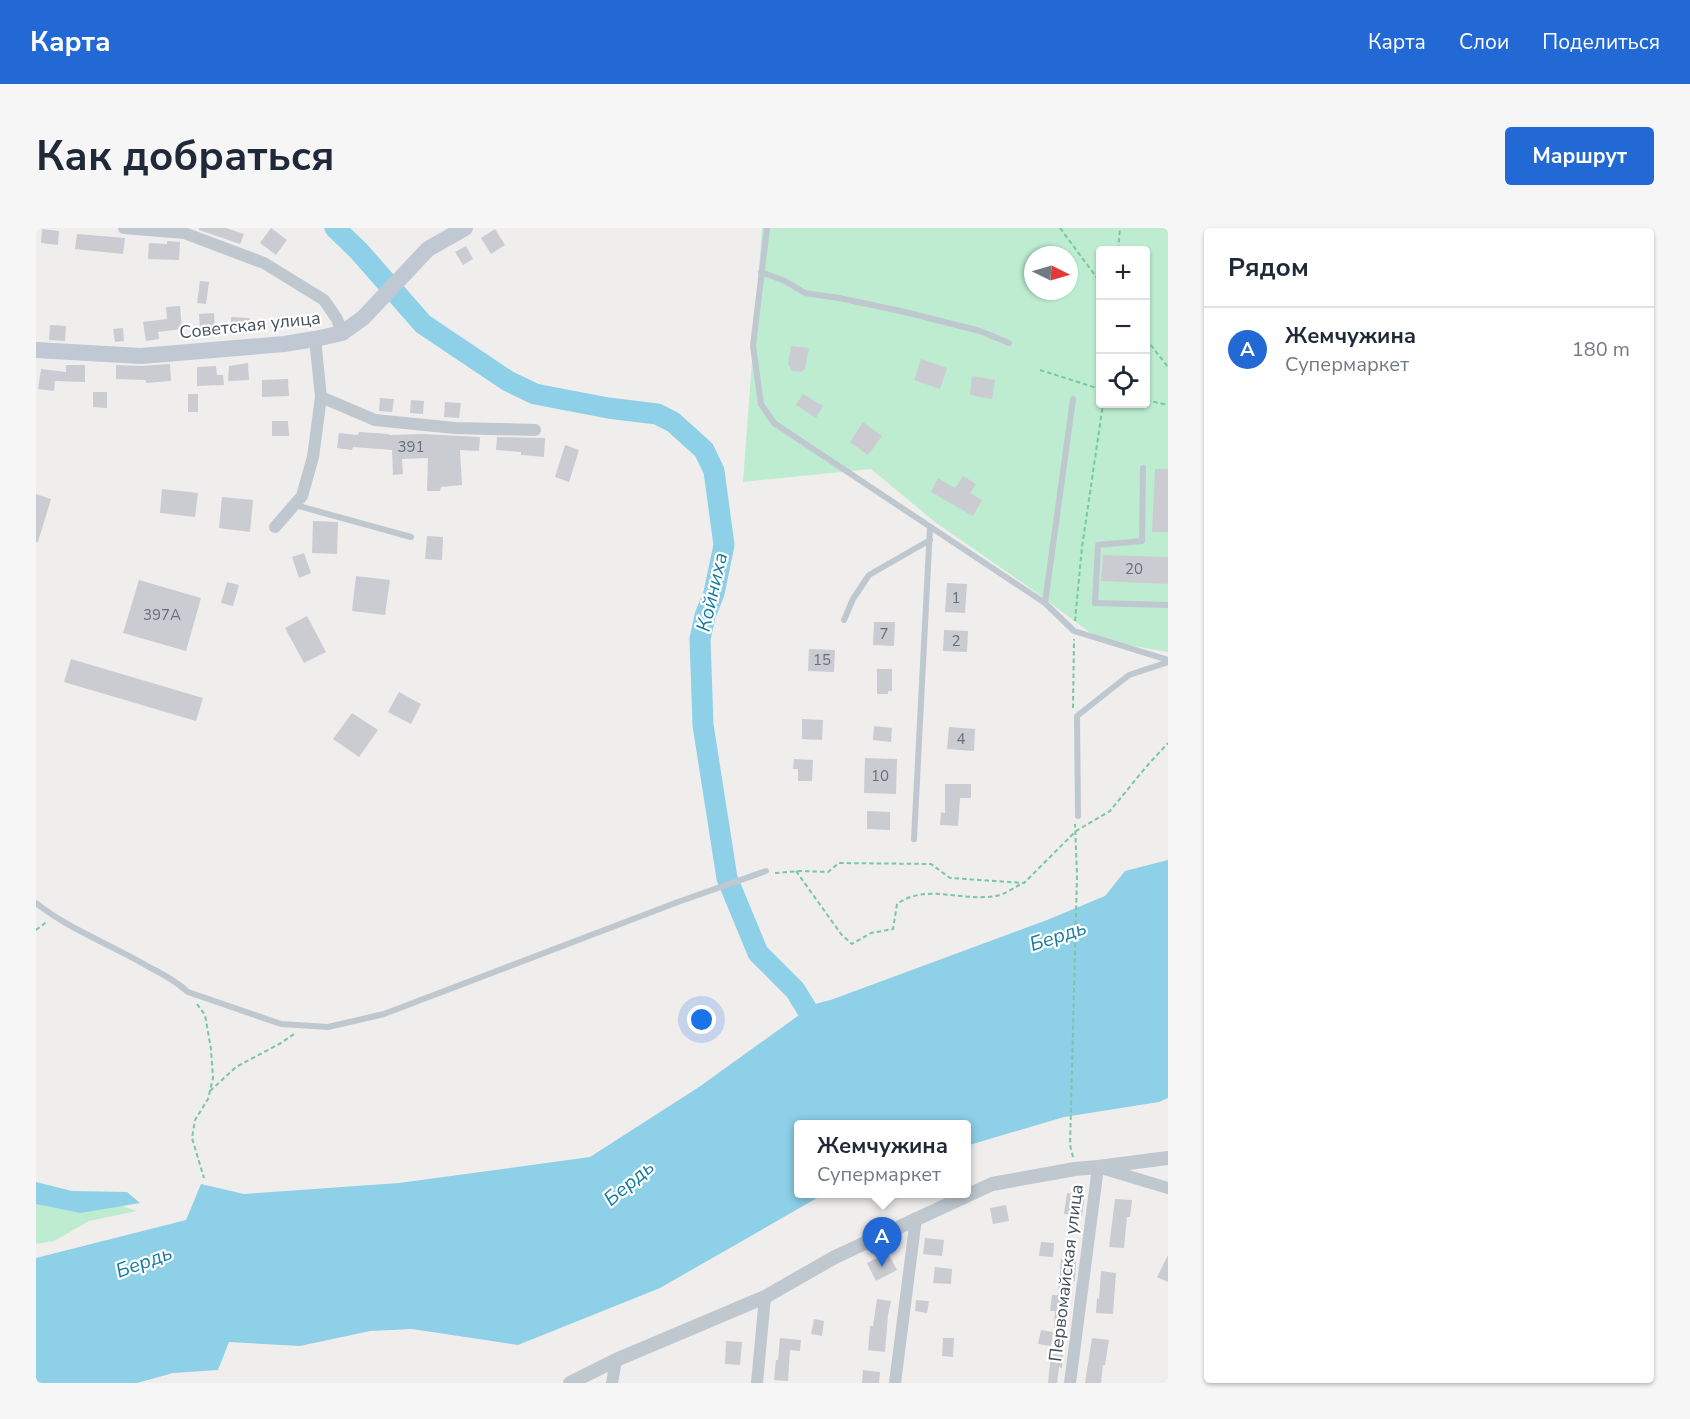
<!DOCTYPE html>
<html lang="ru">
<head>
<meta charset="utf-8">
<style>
	body { margin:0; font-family:"Nunito Sans",sans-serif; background:#f6f6f7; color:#1f2937 }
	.controls { position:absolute; right:18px; top:18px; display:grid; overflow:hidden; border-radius:6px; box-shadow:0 2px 4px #0004 }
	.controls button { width:54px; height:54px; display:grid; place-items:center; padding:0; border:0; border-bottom:2px solid #e0e1e3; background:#fff; color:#1f2937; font:30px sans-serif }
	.compass { position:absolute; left:988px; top:18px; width:54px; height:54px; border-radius:50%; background:#fff; box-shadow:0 2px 4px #0004; rotate:95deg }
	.you { position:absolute; left:666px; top:792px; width:21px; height:21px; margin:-15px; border:4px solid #fff; border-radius:50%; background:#1a73e8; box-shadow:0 0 0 9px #1a73e833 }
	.badge { display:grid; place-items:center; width:39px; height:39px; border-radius:50%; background:#2269d5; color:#fff; font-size:20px; font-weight:700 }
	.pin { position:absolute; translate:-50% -50px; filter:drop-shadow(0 2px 3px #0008) }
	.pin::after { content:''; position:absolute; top:32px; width:21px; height:18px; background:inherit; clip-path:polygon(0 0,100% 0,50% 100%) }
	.popup { position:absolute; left:758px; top:892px; width:177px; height:78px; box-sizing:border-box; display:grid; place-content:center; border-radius:6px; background:#fff; filter:drop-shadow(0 2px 4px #0005); font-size:20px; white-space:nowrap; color:#747a83 }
	.popup b { font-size:22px; color:#1f2937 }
	.popup::after { content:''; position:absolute; left:50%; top:100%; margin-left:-12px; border:12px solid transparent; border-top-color:#fff }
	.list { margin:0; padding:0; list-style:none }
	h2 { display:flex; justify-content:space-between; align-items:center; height:78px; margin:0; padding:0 24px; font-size:26px }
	h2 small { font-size:20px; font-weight:400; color:#747a83 }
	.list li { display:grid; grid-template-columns:39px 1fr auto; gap:18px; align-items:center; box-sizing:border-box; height:84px; padding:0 24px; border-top:2px solid #e0e1e3 }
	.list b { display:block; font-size:22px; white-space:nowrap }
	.list p { margin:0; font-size:20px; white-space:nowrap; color:#747a83 }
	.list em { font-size:20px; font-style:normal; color:#747a83 }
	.icon { flex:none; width:33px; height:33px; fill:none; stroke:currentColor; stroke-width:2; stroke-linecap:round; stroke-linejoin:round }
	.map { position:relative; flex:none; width:1132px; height:1155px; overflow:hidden; border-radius:6px }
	header { display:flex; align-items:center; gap:36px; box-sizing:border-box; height:84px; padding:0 30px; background:#2269d5; color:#fff }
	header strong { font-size:28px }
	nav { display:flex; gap:33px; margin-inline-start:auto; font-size:21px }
	.intro { display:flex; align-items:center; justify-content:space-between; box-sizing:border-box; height:144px; padding:0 36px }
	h1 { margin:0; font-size:42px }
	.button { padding:15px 27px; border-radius:6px; background:#2269d5; color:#fff; font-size:21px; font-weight:700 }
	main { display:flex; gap:36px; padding:0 36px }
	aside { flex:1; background:#fff; border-radius:6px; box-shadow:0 2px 4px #0004 }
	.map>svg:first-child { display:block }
	.green { fill:#bdecd1; fill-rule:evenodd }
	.water { fill:#8dd0e7 }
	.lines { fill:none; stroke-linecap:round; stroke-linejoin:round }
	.river { stroke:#8dd0e7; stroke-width:21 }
	.building { fill:#caccd2 }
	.path { stroke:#77c8a3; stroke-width:2; stroke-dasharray:4.5 3; stroke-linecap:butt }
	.service { stroke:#bfc7cf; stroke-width:6 }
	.minor { stroke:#bfc7cf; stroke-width:12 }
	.tertiary { stroke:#bfc7cf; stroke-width:14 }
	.secondary { stroke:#bfc8d3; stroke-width:16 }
	.labels { text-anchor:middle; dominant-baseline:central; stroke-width:4.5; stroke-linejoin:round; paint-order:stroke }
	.number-label { font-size:15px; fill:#686f78 }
	.street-label { font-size:18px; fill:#47505a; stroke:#fff }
	.water-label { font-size:20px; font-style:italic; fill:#147ca0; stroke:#fff }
</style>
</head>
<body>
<header>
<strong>Карта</strong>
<nav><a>Карта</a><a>Слои</a><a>Поделиться</a></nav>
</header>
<div class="intro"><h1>Как добраться</h1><a class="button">Маршрут</a></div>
<main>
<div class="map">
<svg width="1132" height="1155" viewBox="0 0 1132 1155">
	<rect width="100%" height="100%" fill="#f0eded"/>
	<path class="green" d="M726,0H1132V424L1064,412L994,360L899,294L835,241L707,254ZM1064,22H1110V176H1064ZM997,27H1033V63H997Z
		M0,976L44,985L83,977L101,983L53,993L18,1013L0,1016Z"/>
	<path class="water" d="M1132,632V870L1123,874L1028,889L930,918V896H762V966H788L624,1060L482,1117L376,1101L334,1103L264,1118L193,1114L182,1142L137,1145L101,1155H0V1030L150,992L165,956L208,966L363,955L554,929L663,859L773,780L1011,692L1069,668L1089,643Z
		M0,954L36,963L91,964L104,975L44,985L0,976Z"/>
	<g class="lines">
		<path class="river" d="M299,0L322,22L387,96L472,153L499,166L572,180L621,186L637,194L668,222L678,243L688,317L678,365L669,388L664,411L667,497L691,650L722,725L759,762L775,788L793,783"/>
	</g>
	<path class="building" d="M163,0H190L208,6L204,16L163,2Z
		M235,0L251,12L240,27L224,15Z
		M6,1L23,3L22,17L5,15Z
		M459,1L469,17L455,26L445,10Z
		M41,6L89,10L87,26L39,21Z
		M131,13L144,14L143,32L112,31L113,15L131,16Z
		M430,18L437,31L427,37L419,24Z
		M164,53L173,54L170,76L161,75Z
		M144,78L146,101L122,104L123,111L110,113L107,94L131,91L130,79Z
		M178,85L179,101H164L163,86Z
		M195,89L214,90L213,103L195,102Z
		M14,97L30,98L29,113L13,112Z
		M87,100L88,113L79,114L77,101Z
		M755,118L773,120L769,141L765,144L756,143L752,136Z
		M885,131L911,140L904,161L878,152Z
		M212,135L213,152L192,153L193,138Z
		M134,136L135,153L110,155V152L80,151V137L106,138Z
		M30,137H49V154L19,153L18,163L2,161L5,141L30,144Z
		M180,138L181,147H187L188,157L161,158V139Z
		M936,148L959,152L956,171L934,167Z
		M252,151L253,168L226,169V152Z
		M57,164H71V180L57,179Z
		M152,166H162V184H152Z
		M767,166L787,178L780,190L760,177Z
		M344,170L358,171L356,184L343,183Z
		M375,172L388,173L387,186L374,185Z
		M409,174L425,175L423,190L408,189Z
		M236,193H252L253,208H236Z
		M827,194L846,208L832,227L814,214Z
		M323,204L353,206V207L387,206L444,209L443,223L424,222L426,257L405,259L404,263H391L392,230L366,231L367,246L357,247L356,222L317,219L316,222L301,220L303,205L322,207Z
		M461,209L509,210L508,229L485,227V224L460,222Z
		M529,217L543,222L533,254L519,249Z
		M1119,241H1132V304H1116Z
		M927,248L940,256L934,265L946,272L937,288L895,264L902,250L919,260Z
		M126,261L162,265L159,289L124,285Z
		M0,266L15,271L2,314H0Z
		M186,269L217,272L214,304L183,300Z
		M277,293L302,294L301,326L276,325Z
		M391,308L407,309L406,332L389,331Z
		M268,325L275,345L263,350L256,329Z
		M1067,327L1132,329V356L1065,353Z
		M320,348L354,352L349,387L316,383Z
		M103,352L165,370L150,423L87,405Z
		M191,354L203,357L197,378L185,375Z
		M911,355L931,356L929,385L909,384Z
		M271,388L290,424L268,435L249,400Z
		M838,394H859L858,418L837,417Z
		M908,402L932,403L931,424L907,423Z
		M773,421L799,422L798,444L772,443Z
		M35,431L167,470L160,493L28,454Z
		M841,441H856V463H852V466H841Z
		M363,464L385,476L375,496L352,484Z
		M316,485L342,502L323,529L297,511Z
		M766,491L787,492L786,512L766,511Z
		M838,498L856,500L855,514L837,512Z
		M913,499L939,501L938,523L911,521Z
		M829,530L861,531L860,566L828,565Z
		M758,531L777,532L776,553H762V541H757Z
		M909,556H935V570H924L922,598L904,597L905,584L909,585Z
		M831,583L854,584V602L831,601Z
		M1031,965L1049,967L1046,988L1028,986Z
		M1079,971L1096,972L1094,989H1091L1088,1020L1073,1019Z
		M970,977L973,993L957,996L954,980Z
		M889,1010L908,1012L906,1028L887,1026Z
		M1005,1014L1018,1015L1017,1029L1003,1028Z
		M852,1025L861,1042L840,1053L831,1035Z
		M1132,1027V1054L1121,1049Z
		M1025,1031L1040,1033L1039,1053H1035L1031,1085L1029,1084V1100H1018L1019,1083H1014L1016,1067H1022Z
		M899,1039L916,1041L915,1056L897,1055Z
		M1065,1043L1080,1045L1077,1086L1060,1085L1061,1070L1063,1071Z
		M841,1071L855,1073L852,1087L849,1124L832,1122L834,1098H837Z
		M880,1072L893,1073L891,1085L879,1083Z
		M778,1091L788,1093L786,1108L775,1106Z
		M1005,1102L1017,1104L1015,1118L1002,1116Z
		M744,1110L765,1112L764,1123L754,1122L752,1153L738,1152L740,1132H742Z
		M907,1110H918L917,1129L906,1128Z
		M1056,1110L1073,1112L1069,1137H1067L1065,1155H1049Z
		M690,1113L706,1114L704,1137L689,1136Z
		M1015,1126L1027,1127L1026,1140L1023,1139L1021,1155H1012Z
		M827,1142L844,1144L843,1155H826Z"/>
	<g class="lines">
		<path class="path" d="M1024,0L1064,54
			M1082,22L1084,0
			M1110,111L1132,139
			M1004,142L1064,161
			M1110,172L1132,177
			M1039,393L1046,319L1067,176
			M1037,480L1038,411
			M760,643L805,706L816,716L835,705L857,701L861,676C890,655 926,674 959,668C968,667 977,660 985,656
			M739,645L765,643L792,644L803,635L895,636L914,650L988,655L1040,603L1074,583L1110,539L1132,515
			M0,702L12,693
			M161,776L169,787L175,821L177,850L172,871L159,892L156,910L168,950
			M174,863L200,839L245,815L258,806
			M1037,929L1034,917L1041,647L1039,596"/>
		<path class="service" d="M731,0L717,118L725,176L738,195L1009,375L1038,403L1132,432
			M725,44L749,53L769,65L803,70L869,84L944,103L973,115
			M1107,240L1106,313L1062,317L1059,375L1132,377
			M259,277L375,309
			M1009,375L1037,171
			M808,392L817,371L833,347L894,312
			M1042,588L1041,488L1093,447L1132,434
			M878,611L894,299
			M0,675C34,702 76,717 113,739C127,746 140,753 152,764L245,796L292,799L348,786L642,674L730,643"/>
		<path class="minor" d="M88,0L148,5L228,35L288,72L301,91L306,105
			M285,169L339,192L419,200L499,202
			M239,299L266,268L277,229L285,169L279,111
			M576,1155L580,1132
			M721,1155L729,1069
			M859,1155L880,990
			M1034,1155L1062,939L1132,960"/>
		<path class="tertiary" d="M534,1155L580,1132L729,1069L799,1029L956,956L1039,941L1062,939L1132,930"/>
		<path class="secondary" d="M0,122L105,128L248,116L279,111L306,105L327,90L392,21L429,0"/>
	</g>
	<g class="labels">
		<g class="number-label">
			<text x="375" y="219">391</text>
			<text x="1098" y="341">20</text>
			<text x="920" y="370">1</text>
			<text x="126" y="387">397А</text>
			<text x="848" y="406">7</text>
			<text x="920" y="413">2</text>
			<text x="786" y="432">15</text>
			<text x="925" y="511">4</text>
			<text x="844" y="548">10</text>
		</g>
		<g class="street-label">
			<text transform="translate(214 97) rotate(-6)">Советская улица</text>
			<text transform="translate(1030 1045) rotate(-83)">Первомайская улица</text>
		</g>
		<g class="water-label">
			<text transform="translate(676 364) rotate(-77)">Койниха</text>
			<text transform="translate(1022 708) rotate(-18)">Бердь</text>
			<text transform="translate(593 955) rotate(-40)">Бердь</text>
			<text transform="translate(108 1034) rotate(-20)">Бердь</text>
		</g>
	</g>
</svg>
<div class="controls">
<button>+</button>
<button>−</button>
<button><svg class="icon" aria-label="locate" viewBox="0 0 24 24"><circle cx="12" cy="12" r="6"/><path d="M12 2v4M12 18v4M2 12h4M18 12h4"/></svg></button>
</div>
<svg class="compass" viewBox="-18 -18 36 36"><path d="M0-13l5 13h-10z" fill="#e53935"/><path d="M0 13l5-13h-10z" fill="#747a83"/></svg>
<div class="you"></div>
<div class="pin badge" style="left:846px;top:1039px">A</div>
<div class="popup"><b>Жемчужина</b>Супермаркет</div>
</div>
<aside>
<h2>Рядом<small></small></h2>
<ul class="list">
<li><span class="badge">A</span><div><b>Жемчужина</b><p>Супермаркет</p></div><em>180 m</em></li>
</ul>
</aside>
</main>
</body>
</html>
